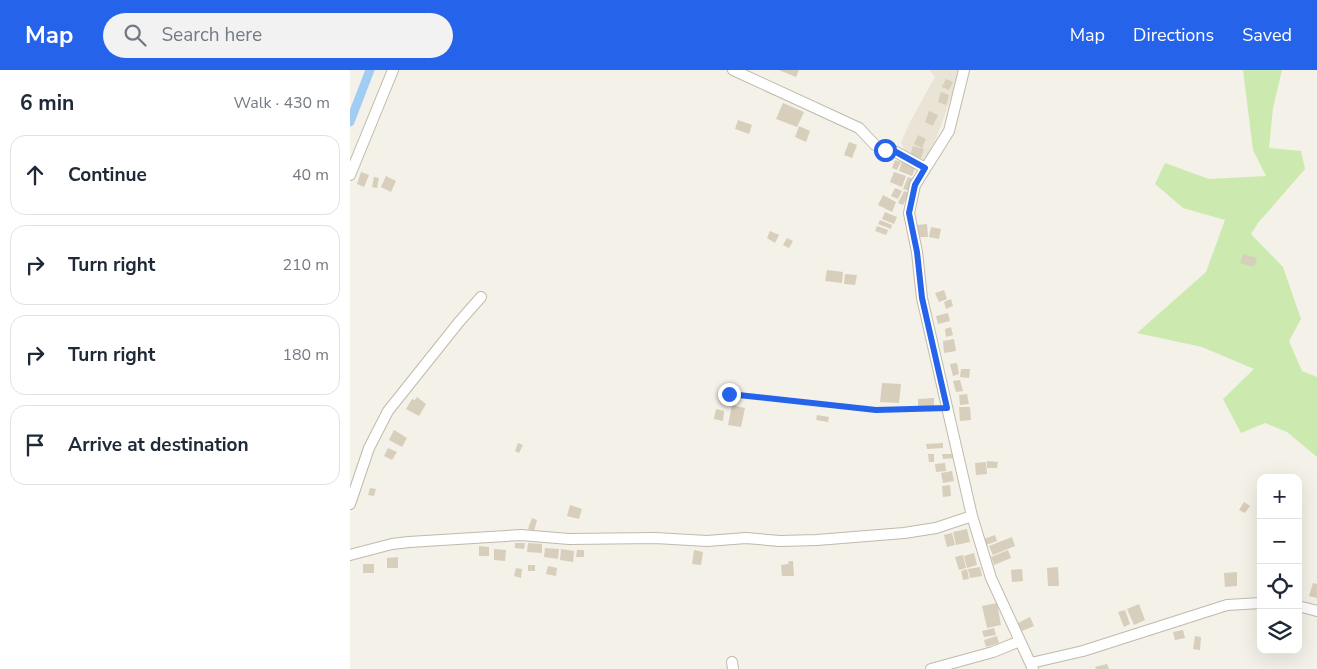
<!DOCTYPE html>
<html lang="en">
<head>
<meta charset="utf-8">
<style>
	body { margin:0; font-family:"Nunito Sans",sans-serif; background:#f2f2f3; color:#1f2937 }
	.controls { position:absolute; right:15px; bottom:15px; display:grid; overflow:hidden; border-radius:10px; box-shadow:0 5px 20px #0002 }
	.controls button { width:45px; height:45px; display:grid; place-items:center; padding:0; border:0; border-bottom:1px solid #e0e1e3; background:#fff; color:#1f2937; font:25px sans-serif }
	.stop { position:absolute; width:15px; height:15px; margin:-11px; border:4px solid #2563eb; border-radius:50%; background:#fff }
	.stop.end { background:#2563eb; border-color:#fff; box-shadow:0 1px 5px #0008 }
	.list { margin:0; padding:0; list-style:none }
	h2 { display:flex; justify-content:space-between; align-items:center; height:65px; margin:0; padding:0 20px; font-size:21px }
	h2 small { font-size:16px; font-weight:400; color:#747a83 }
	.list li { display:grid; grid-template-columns:32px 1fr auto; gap:15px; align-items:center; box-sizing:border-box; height:80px; margin:0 10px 10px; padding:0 10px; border:1px solid #e0e1e3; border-radius:15px }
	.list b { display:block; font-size:19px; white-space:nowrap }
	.list em { font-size:16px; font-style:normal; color:#747a83 }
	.icon { flex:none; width:28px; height:28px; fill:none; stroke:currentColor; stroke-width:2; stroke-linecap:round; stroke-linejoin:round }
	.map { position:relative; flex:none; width:967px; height:599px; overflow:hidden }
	header { display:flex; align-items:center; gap:30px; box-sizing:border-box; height:70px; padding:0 25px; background:#2563eb; color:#fff }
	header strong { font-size:24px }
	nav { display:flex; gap:28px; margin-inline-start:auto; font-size:18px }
	.search { width:350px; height:45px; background:#f2f2f3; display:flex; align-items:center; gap:12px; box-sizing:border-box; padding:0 18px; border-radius:28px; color:#747a83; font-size:19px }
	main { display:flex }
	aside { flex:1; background:#fff }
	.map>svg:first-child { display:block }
	.residential { fill:#e9e4d5 }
	.green { fill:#cceaaf }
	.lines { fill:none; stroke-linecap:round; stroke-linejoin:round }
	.canal { stroke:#a1cdf4; stroke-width:9 }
	.building { fill:#d7cebc }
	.minor-casing { stroke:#c0baaa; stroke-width:12 }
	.path { stroke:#c3b79a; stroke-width:1; stroke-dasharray:2.5 2.5; stroke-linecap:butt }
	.minor { stroke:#fff; stroke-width:10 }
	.route { stroke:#2563eb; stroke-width:6 }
</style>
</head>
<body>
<header>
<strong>Map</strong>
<div class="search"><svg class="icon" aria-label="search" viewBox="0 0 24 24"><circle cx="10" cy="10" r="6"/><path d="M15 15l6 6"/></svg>Search here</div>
<nav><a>Map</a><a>Directions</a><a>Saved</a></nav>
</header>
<main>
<aside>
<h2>6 min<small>Walk · 430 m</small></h2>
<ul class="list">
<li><svg class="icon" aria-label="ahead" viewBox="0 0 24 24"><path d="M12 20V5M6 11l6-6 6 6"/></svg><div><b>Continue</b></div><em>40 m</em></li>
<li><svg class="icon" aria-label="right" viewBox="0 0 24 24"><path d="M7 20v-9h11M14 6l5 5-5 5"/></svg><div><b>Turn right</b></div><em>210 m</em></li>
<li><svg class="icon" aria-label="right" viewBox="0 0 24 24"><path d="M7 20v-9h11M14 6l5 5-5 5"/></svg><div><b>Turn right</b></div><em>180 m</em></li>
<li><svg class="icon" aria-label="arrive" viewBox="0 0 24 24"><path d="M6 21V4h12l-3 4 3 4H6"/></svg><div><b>Arrive at destination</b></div></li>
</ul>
</aside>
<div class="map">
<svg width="967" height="599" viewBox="0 0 967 599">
	<rect width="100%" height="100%" fill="#f4f1e8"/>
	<path class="residential" d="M579,0H611L586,69L575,91L572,92L557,85L551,73L560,52L585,7Z"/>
	<path class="green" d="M893,0H932L923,38L919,78L951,81L955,99L908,153L901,164L933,197L951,249L939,271L952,301L967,307V387L937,362L915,353L891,363L873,329L904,299L852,277L787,263L856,202L875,150L833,138L805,114L815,93L859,109L916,106L903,80Z"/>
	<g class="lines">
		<path class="canal" d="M0,52L20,0"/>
	</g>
	<path class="building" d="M429,0H449L446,7Z
		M596,9L603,12L599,20L592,17Z
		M591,22L599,25L596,35L588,32Z
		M433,33L454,42L447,57L426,49Z
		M579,41L588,45L583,56L575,52Z
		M388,50L402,55L399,64L385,59Z
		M449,56L460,61L456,72L445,67Z
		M568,65L576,69L572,78L564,74Z
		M499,72L507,75L502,88L494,85Z
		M563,76L574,79L571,88L560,85Z
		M545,90L551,92L547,100L542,98Z
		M552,91L566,96L562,106L549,101Z
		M11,102L19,105L14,117L7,114Z
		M544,102L556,106L552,117L540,112Z
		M36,106L46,111L41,122L31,117Z
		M24,107L29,108L27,118L22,117Z
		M558,107L564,109L559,121L553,119Z
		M545,118L552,121L548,129L541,126Z
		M554,121L559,123L553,135L548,133Z
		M533,125L546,132L542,142L528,135Z
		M535,142L547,147L544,154L532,149Z
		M530,150L542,155L541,159L528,154Z
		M577,154L578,167H568L567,155Z
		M527,156L538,160L536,165L525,161Z
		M581,157L591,159L589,169L579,167Z
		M420,161L429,165L425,173L417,168Z
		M437,168L443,171L439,178L433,175Z
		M893,184L907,188L904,197L890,193Z
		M477,200L493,202L492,213L475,211Z
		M495,204L507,205L505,215L494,214Z
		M594,220L597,229L589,232L585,223Z
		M601,229L603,236L596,239L594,232Z
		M598,243L600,251L588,254L586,246Z
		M601,257L603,265L596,267L595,259Z
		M604,269L606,281L594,283L593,271Z
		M607,293L609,304L603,306L600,294Z
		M611,299H620L619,308L610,307Z
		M610,310L613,321L606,322L603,311Z
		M532,313L551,314L549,333L530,332Z
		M617,324L619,334L610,335L609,325Z
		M67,327L76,334L69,346L56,339L62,329L65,330Z
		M584,328V336L568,337V329Z
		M382,335L395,338L391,357L378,355Z
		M609,337H620L621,350L610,351Z
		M366,339L374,341L373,351L364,349Z
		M467,345L479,347L478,352L466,350Z
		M44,360L57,368L52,377L39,370Z
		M168,373L173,375L169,383L165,381Z
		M593,373V378L577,379L576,374Z
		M38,378L47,382L42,390L34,386Z
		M578,384H584V392H579Z
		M592,384H604L605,388L593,389Z
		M637,391L648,392L647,398H637Z
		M636,392L637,404L626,405L625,393Z
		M595,393L596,401L586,402L585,394Z
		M602,401L604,411L593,413L591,403Z
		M600,415L601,426L593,427L592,416Z
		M20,418L26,419L24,426L18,425Z
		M894,432L900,436L895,443L889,440Z
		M220,435L232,439L229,449L217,446Z
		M182,448L187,450L184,461L178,459Z
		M617,459L620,472L606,475L603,462Z
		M602,463L605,475L597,477L594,465Z
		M645,465L647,471L636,475L634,469Z
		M662,467L665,476L643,485L639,476Z
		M165,473H175L174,479L165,478Z
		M178,473L192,474V483L177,482Z
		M129,476L139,477V486H129Z
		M195,478L209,479L208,489L194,487Z
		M144,479L156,480L155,491L144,490Z
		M211,479L224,481L223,492L210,490Z
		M227,480H234V487H226Z
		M344,480L353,482L351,495L342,494Z
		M658,480L661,488L644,495L641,487Z
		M624,483L627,495L617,498L614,486Z
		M613,485L616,498L609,500L605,487Z
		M48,487V498H37V488Z
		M439,491H443L444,506H432L431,495L438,494Z
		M13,494H24V503H13Z
		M178,495H185V501H178Z
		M198,496L207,498L206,506L196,504Z
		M630,497L632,506L620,508L618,499Z
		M708,497L709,516H698L697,498Z
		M166,498L172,499L171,508L164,506Z
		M617,499L619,509L613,510L611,501Z
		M672,499L673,511L662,512L661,500Z
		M887,502V516L875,517L874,503Z
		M963,513L967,514V528L959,526Z
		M647,533L651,555L637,558L632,536Z
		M789,534L795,550L784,555L777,539Z
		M775,540L780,554L774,557L768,542Z
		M680,547L684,556L672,561L668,553Z
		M644,558L646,565L634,567L632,561Z
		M833,560L835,568L825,570L823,562Z
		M647,566L649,573L636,577L634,570Z
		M845,566L851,567L850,580L843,579Z
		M757,594L759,599H746L745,597Z"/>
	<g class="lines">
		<g class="minor-casing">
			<path id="minor" d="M383,0L509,58L525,75L535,80L546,82L575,98
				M614,0L599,61L565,115L559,143L567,182L572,228L622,446L641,508L683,599
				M0,105L43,0
				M0,434L19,378L38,341L109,252L131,227
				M0,485L42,474L59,472L171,465L219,469L305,468L357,471L396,468L430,471L467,470L554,463L586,458L622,446
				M948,536L967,541
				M382,592L383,599
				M681,593L733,581L877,535L911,533
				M581,599L643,582L670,571"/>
		</g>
		<path class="path" d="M379,324L525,340L587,339"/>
		<use href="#minor" class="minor"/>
	</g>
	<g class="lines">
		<path class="route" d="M379,324L526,340L597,338L572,228L567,182L559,143L565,115L575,98L546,82L535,80"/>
	</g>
</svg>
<div class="controls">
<button>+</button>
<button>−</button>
<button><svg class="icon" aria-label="locate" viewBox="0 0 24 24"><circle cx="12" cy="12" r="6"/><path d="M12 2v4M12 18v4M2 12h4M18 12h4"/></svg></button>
<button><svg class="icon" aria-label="layers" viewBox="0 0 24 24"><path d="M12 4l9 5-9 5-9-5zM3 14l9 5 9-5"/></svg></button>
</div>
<div class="stop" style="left:535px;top:80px"></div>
<div class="stop end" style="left:379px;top:324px"></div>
</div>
</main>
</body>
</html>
